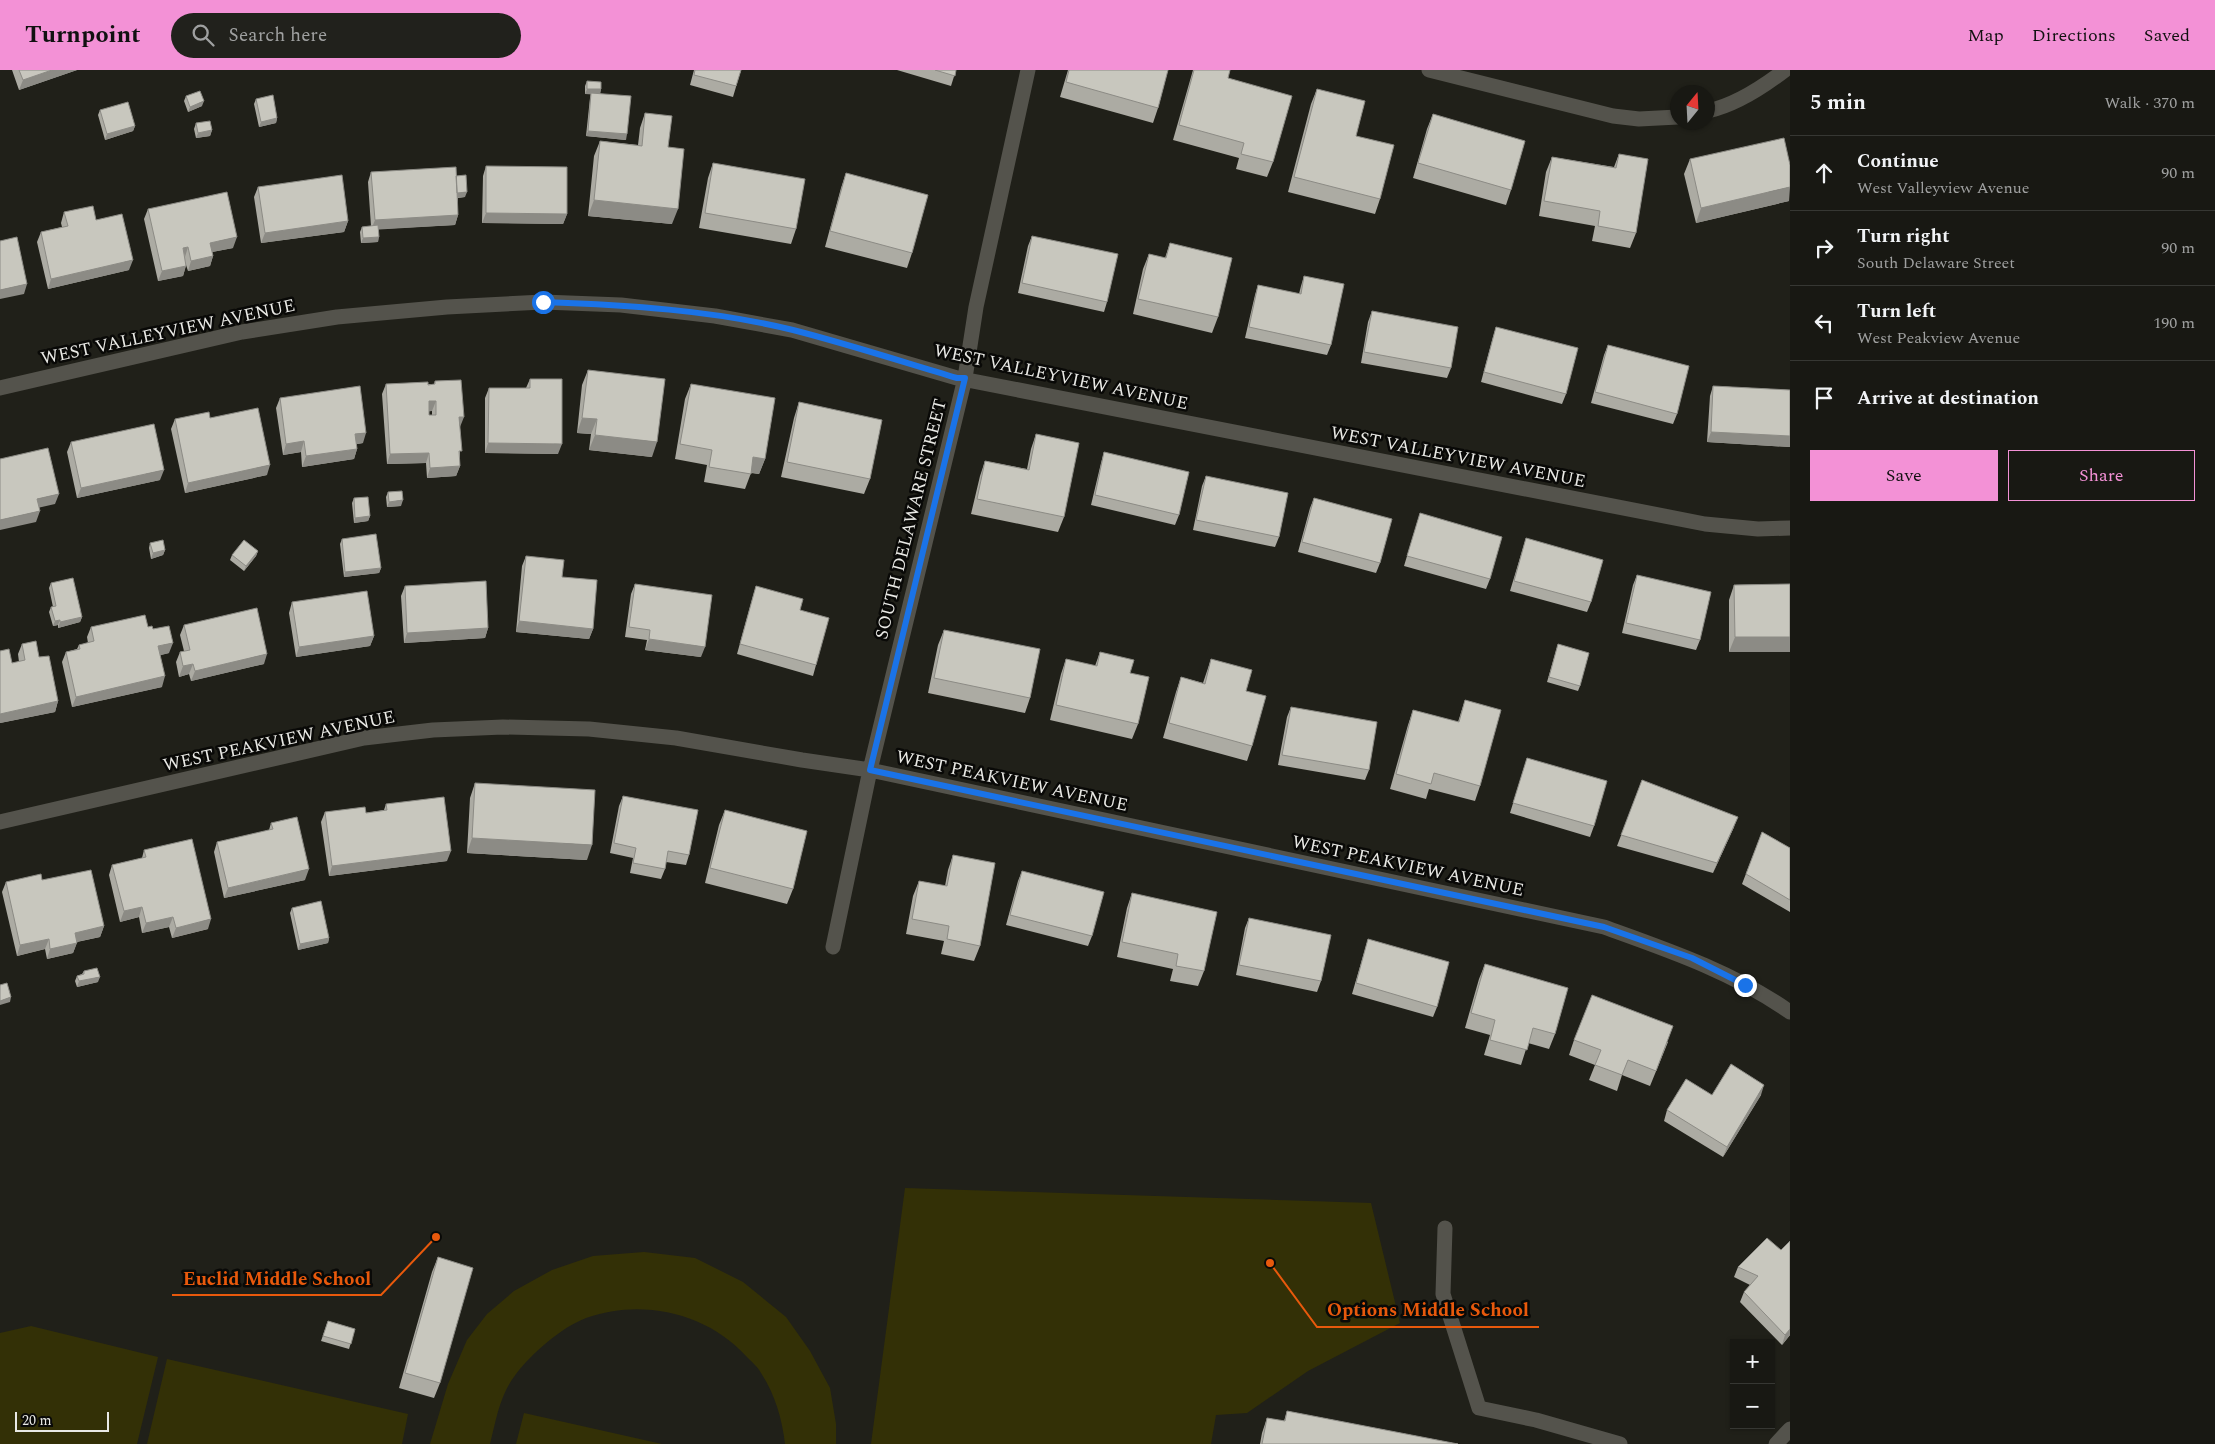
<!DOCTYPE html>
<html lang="en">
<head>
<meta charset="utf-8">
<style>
	body { margin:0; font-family:Spectral,serif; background:#21211c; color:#f1f3f6 }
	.controls { position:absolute; right:15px; bottom:15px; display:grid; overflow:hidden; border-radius:0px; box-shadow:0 1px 4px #0004 }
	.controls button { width:45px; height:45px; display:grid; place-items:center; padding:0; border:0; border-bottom:1px solid #363733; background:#181813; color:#f1f3f6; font:25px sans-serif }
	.compass { position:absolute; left:1670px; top:15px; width:45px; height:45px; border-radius:50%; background:#181813; box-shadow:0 1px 4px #0004; rotate:18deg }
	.scale { position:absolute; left:15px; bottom:12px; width:94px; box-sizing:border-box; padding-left:5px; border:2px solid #e9e9e5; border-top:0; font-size:14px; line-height:18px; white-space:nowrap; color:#e9e9e5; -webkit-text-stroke:4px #090907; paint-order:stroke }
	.stop { position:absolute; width:15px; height:15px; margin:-11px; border:4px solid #1a73e8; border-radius:50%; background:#fff }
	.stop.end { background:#1a73e8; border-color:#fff; box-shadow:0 1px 5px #0008 }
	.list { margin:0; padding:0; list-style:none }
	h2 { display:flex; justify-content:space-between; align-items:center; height:65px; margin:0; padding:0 20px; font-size:21px }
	h2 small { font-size:16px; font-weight:400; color:#9fa0a0 }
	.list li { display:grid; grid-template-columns:32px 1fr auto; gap:15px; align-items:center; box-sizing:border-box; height:75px; padding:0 20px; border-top:1px solid #363733 }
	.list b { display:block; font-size:19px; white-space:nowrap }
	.list p { margin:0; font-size:16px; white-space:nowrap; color:#9fa0a0 }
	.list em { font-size:16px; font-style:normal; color:#9fa0a0 }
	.actions { display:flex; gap:10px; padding:15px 20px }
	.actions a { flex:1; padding:11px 0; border:1px solid #f391d6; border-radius:0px; text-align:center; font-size:18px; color:#f391d6 }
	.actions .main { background:#f391d6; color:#111 }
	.icon { flex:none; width:28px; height:28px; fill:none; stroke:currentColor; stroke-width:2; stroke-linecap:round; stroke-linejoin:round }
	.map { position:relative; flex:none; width:1790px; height:1374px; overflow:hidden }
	header { display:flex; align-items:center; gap:30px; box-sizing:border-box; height:70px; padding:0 25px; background:#f391d6; color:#111 }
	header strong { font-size:24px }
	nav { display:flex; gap:28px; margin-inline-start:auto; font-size:18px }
	.search { width:350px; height:45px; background:#21211c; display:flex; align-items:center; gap:12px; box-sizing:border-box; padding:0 18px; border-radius:28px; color:#9fa0a0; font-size:19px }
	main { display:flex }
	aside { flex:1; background:#181813 }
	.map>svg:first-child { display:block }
	.green { fill:#333006 }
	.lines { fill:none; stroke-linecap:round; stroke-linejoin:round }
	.lane { stroke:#54534c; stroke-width:15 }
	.street { stroke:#54534c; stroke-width:15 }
	.wall { fill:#acaba3; fill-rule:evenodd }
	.shaded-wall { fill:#8c8b85 }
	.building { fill:#c8c7be; stroke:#8c8b85; fill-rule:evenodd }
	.route { stroke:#1a73e8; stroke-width:6 }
	.labels { text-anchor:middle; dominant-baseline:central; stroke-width:5; stroke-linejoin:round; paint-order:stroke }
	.street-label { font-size:18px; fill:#e9e9e5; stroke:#090907 }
	.leader { fill:none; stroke:#e8590c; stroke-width:2 }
	.callout-dot { fill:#e8590c; stroke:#090907; stroke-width:2 }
	.callout-label { font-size:19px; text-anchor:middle; font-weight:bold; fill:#e8590c; stroke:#090907; stroke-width:5; stroke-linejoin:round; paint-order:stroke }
</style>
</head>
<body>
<header>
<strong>Turnpoint</strong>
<div class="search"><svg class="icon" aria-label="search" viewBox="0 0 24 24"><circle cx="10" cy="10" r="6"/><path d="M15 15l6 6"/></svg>Search here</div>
<nav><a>Map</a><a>Directions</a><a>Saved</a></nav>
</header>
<main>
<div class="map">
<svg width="1790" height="1374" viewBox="0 0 1790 1374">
	<rect width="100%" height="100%" fill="#202019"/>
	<path class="green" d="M905,1118L1371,1133L1400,1253L1308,1301L1247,1343L1216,1345L1211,1374H871Z
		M644,1182L695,1188L743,1212L786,1247L810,1281L830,1318L836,1354V1374H785C782,1348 775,1325 761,1303C758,1297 751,1291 746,1286C707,1243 642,1228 586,1248C562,1257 532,1283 516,1304C500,1324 496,1350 490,1374H430L448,1314L467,1270L487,1244L514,1221L552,1200L593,1186Z
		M31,1256L158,1287L137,1374H0V1263Z
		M167,1289L408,1344L402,1374H147Z
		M524,1343L662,1374H516Z"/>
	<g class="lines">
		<path class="lane" d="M1445,1158L1443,1224L1479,1338L1536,1350L1620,1374"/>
		<path class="street" d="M1429,0L1613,46L1639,49L1678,47
			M1708,41C1735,35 1763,17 1785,0
			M0,318L242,262L337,247L447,237L543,232L621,235L715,246L792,260L957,308L1705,454L1758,459L1790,458
			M0,752L364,668L433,660L503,657L589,659L676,668L802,690L870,700L1604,857C1668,880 1733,902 1790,942
			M833,877L870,700L965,308L976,237L1028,0
			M1776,1374L1790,1359"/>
	</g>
	<path class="wall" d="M12,0H77L19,20Z
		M694,0H741L733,27L690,15Z
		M897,0H956L951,16Z
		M1068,0H1168L1158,38L1153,53L1060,27Z
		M1193,0H1230L1228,8L1273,92L1267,107L1236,99L1239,88L1173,70Z
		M587,11L601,19L600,23L626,70L586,66L590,28L591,24H585V16Z
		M1317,19L1356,66L1380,129L1375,144L1288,122L1311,34Z
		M186,26L202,36L188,42L184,31Z
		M256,29L277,48L276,53L259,57L254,34Z
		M100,40L135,56L133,61L105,70L98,45Z
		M645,43L668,77L672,154L588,146L594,86L600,71L638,75L640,58Z
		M1433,44L1511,120L1506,135L1413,108L1427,59Z
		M196,53L212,60L210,66L196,68L194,59Z
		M1619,84L1636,163L1630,178L1592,171L1595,156L1539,146L1546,102L1552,87L1614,97Z
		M1690,89L1789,131L1696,153L1684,104Z
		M713,93L796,159L791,174L699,158L708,108Z
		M486,96L567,144L563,154L482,153L483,106Z
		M371,102L456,106L465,127L458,128V145L455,155L379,159L378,172L361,173L360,162L362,157L371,156L368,112Z
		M846,103L912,183L907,198L825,177L841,118Z
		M258,117L348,151L344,162L261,173L254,127Z
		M148,139L233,178L212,182L213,186L210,196L188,201L186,195L183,206L158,211L144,149Z
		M64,142L96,150L129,200L48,219L37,172L41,162L62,157L61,153Z
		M1032,166L1107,232L1104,242L1018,223L1028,176Z
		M1170,173L1218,247L1212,263L1133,244L1143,199L1149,184L1165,188Z
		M1304,206L1331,275L1327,285L1245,268L1255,225L1258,215L1299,224L1301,216Z
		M1372,241L1451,298L1447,308L1361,293L1368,252Z
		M1496,257L1566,324L1562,334L1481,312L1493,267Z
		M1608,275L1677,344L1673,354L1591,333L1604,285Z
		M588,300L652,387L589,380L591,364L577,363L582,315Z
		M530,309L558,384L485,383V328L489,318H526Z
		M435,311L460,357V396L456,406L427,408L426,393L387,394L382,324L386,314H434ZM429,341H432V345H429Z
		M691,314L765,389L759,404L751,403L745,419L704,412L707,395L675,389L685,329Z
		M1713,316L1790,320V377L1707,372L1710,326Z
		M280,328L363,373L357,374V379L354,389L302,397L301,382L283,385L276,338Z
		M799,332L870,409L864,424L781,407L794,348Z
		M175,349L267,405L185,423L171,359Z
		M1036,364L1064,447L1058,462L971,444L980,406L985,391L1027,399L1031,379Z
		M71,372L160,410L77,428L67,382Z
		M1104,382L1179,445L1175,455L1091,435L1101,393Z
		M1206,406L1279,467L1275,477L1193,460L1202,416Z
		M388,422L401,436L387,437L386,427Z
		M354,428L370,446L368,451L354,453L352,433Z
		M1314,428L1380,493L1376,503L1298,482L1310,438Z
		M1420,443L1490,509L1486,519L1404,496Z
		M1526,468L1591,532L1587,542L1510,521Z
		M342,469L381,498L379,503L344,507L340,474Z
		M150,473L165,480L163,485L151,489L149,478Z
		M258,481L256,486L244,501L230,490L232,485Z
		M526,486L562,507L593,559L589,569L516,562L522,496Z
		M1637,505L1700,570L1696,580L1622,563L1633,515Z
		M51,513L82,547L80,552L58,558V555L53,556L49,542L51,537H53L49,518Z
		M635,514L701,587L645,580L647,570L625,567L631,524Z
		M1790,514L1729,582V530L1734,515Z
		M405,516L488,558L485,568L404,573L401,526Z
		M756,516L800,540L816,595L813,606L737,584L753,526Z
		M292,532L374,566L370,576L296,587L289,543Z
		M184,555L264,594L191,611L189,604L179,607L176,592L180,582L184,581L180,565Z
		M91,557H148L153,559L169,583L160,585L162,617L72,637L62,592L66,582L77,579L79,575L88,573L87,567Z
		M944,560L1030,628L1025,643L928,623L938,575Z
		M22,574L39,587L58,631L55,642L0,653V581L12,593L19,592L18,584Z
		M1558,574L1580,616L1578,621L1547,612Z
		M1100,582L1138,654L1132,669L1050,650L1061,604L1066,589L1095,596Z
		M1211,589L1246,621L1252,676L1247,691L1163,668L1176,622L1181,607L1203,613Z
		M1465,630L1480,716L1475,731L1429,719L1426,729L1390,719L1408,655L1413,640L1458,652Z
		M1291,637L1369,700L1365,710L1278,695L1287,647Z
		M1527,688L1594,756L1590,767L1510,743Z
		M1642,710L1734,757L1713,803L1617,776Z
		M475,713L587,790L467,783L470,728Z
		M623,726L689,785L686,795L666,792L665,799L661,809L630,803L633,788L610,783L619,736Z
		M386,734L447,791L329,806L321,752L325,742L366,743L384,740Z
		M725,740L793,819L787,834L705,813L719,755Z
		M271,753L305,810L224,828L214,782L217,772L269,760Z
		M1762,762L1790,778V842L1742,814Z
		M144,780L208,859L172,868L169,857L142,863L139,847L120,852L109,805L112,795L142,788Z
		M953,785L980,876L974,891L941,884L944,871L906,864L913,826L919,811L945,816L948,800Z
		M1022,801L1092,866L1088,876L1006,855L1018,811Z
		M42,810L104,856L100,867L77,872L73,883L47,889L45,879L17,886L2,822L6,812Z
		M1132,823L1204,901L1198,916L1170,911L1173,899L1117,887L1127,838Z
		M292,838L329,868L328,873L298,880L290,843Z
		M1249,848L1321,911L1317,922L1236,905L1245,858Z
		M1368,869L1437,937L1433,947L1352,924Z
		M1485,894L1555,964L1549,979L1528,973L1521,995L1484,985L1490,965L1465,958L1479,909Z
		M84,901L98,912L77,917L75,911L77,906L82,904Z
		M1574,970L1668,972L1650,1016L1622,1005L1617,1021L1589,1010L1595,995L1569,985Z
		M1712,1025H1761L1723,1087L1664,1051L1667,1040Z
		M1790,1171V1265L1782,1275L1740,1232L1744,1222L1750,1215L1734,1207L1738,1197L1781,1180Z
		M438,1187L440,1313L434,1328L399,1318L432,1202Z
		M328,1251L355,1259L349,1279L321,1271Z
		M1287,1341L1458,1374H1260L1262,1363L1267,1348L1284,1351Z"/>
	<path class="shaded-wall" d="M52,0H77L19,20L23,10Z
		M587,19H601L600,25L585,24Z
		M204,31L202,36L188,42L190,37Z
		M277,48L276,53L259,57L261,52Z
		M135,56L133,61L105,70L107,64Z
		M212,60L210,66L196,68L198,63Z
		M588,61L627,64L626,70L586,66Z
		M1790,117L1789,131L1696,153L1701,138Z
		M467,122L465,127L454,128L456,123Z
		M594,130L678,139L672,154L588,146Z
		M486,143L567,144L563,154L482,153Z
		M458,145L455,155L371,160L375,150Z
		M348,151L344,162L261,173L265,163Z
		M237,167L233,178L207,183L210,173Z
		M379,167L378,172L361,173L363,168Z
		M188,177L185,187L183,178Z
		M213,186L210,196L188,201L191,191Z
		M133,190L129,200L48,219L51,209Z
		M186,196L183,206L158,211L162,201Z
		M27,214L24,224L0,229V220Z
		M429,331H436L432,341L425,342Z
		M459,347H464L460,357Z
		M582,348L597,349L591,364L577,363Z
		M1711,362L1790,366V377L1707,372Z
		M366,363L363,373L352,375L355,364Z
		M595,365L657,372L652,387L589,380Z
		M304,371L301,382L283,385L286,374Z
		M488,373L562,374L558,384L485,383Z
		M357,379L354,389L302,397L306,386Z
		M429,383L426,393L387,394L390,384Z
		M753,387L765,389L759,404L748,402Z
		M270,395L267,405L185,423L188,413Z
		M460,396L456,406L427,408L430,398Z
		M164,400L160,410L77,428L81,418Z
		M59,424L55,434L33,439L37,429Z
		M403,430L401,436L387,437L389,432Z
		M40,441L36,452L0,460V450Z
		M370,446L368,451L354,453L355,448Z
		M165,480L163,485L151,489L153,483Z
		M258,481L256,486L244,501L246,496Z
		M381,498L379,503L344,507L345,502Z
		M82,547L80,552L58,558L60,552Z
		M60,550L58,555L53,556L55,551Z
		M519,551L593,559L589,569L516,562Z
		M488,558L485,568L404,573L407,563Z
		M374,566L370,576L296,587L299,577Z
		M1735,567H1790V582H1729Z
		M649,569L705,577L701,587L645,580Z
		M173,573L169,583L154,587L158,576Z
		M267,584L264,594L191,611L195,601Z
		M193,594L189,604L179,607L183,596Z
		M165,606L162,617L72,637L76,627Z
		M58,631L55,642L0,653V644Z
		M1738,747L1734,757L1713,803L1717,793Z
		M472,768L592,775L587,790L467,783Z
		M451,781L447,791L329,806L332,796Z
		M309,799L305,810L224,828L228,818Z
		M142,837L139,847L120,852L124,841Z
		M173,847L169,857L142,863L146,853Z
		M211,849L208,859L172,868L176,858Z
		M104,856L100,867L71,873L75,863Z
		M329,868L328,873L298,880L300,874Z
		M49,869L45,879L17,886L20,875Z
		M77,873L73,883L47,889L50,879Z
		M100,907L98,912L77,917L79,911Z
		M11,927L10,932L0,935V931Z
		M1764,1015L1761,1025L1723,1087L1727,1077Z
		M1790,1259V1265L1782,1275L1785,1265Z"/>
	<path class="building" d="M19,0H52L23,10Z
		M695,0H741L736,16L694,5Z
		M935,0H956L955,6Z
		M1069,0H1168L1158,38L1066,12Z
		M1194,0H1230L1228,8L1292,26L1273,92L1241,84L1244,73L1179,55Z
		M587,11L601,12V19H587Z
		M1317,19L1365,31L1356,66L1394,75L1380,129L1294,107Z
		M200,21L204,31L190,37L186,26Z
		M591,23L631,26L627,64L588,61Z
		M273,25L277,48L261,52L256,29Z
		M128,32L135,56L107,64L100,40Z
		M645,43L672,46L668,77L684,79L678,139L594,130L600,71L642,76Z
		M1433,44L1525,71L1511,120L1418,93Z
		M210,51L212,60L198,63L196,53Z
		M1784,68L1790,95V117L1701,138L1690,89Z
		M1619,84L1648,89L1636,163L1598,156L1600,141L1544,131L1552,87L1616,98Z
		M713,93L805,109L796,159L705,143Z
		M486,96L567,97V144L486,143Z
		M456,97L458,145L375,150L371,102Z
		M846,103L928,125L912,183L830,161Z
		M342,105L348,151L265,163L258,117Z
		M466,105L467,122L457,123L456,106Z
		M227,122L237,167L210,173L213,186L191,191L188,177L183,178L186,196L162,201L148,139Z
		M93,136L96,150L122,144L133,190L51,209L41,162L68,156L64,142Z
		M378,155L379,167L363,168L362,157Z
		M1032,166L1118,184L1107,232L1022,213Z
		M17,167L27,214L0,220V171Z
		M1170,173L1232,188L1218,247L1138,229L1149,184L1166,188Z
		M1304,206L1344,214L1331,275L1249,257L1258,215L1301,224Z
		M1372,241L1458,257L1451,298L1364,282Z
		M1496,257L1578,278L1566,324L1484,302Z
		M1608,275L1689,296L1677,344L1595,322Z
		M588,300L665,309L657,372L595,365L597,349L582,348Z
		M530,309H562V374L488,373L489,318H530Z
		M461,310L464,347H459L462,381H459L460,396L430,398L429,383L390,384L386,314L428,312V315L435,314V311ZM429,331H436V345H429Z
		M691,314L775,328L765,389L753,387L751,404L709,397L712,380L680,374Z
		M360,316L366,363L355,364L357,379L306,386L304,371L286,374L280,328Z
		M1713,316L1790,320V366L1711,362Z
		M799,332L882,350L870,409L787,392Z
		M258,338L270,395L188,413L175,349L209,342L210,348Z
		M154,354L164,400L81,418L71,372Z
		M1036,364L1079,373L1064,447L977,429L985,391L1029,400Z
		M48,378L59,424L37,429L40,441L0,450V389Z
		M1104,382L1189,402L1179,445L1095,425Z
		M1206,406L1288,423L1279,467L1196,450Z
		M402,421L403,430L389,432L388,422Z
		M368,427L370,446L355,448L354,428Z
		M1314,428L1392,449L1380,493L1302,472Z
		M1420,443L1502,467L1490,509L1407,486Z
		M376,464L381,498L345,502L342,469Z
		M1526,468L1603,490L1591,532L1514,511Z
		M163,470L165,480L153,483L150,473Z
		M244,470L258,481L246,496L232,485Z
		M526,486L564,490L562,507L597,510L593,559L519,551Z
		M1637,505L1711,522L1700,570L1626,553Z
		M73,508L82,547L60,552V550L55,551L51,537L56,536L51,513Z
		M486,511L488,558L407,563L405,516Z
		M635,514L712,525L705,577L649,569L650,560L629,557Z
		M1790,514V567H1735L1734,515Z
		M756,516L803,529L800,540L829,548L816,595L740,574Z
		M367,521L374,566L299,577L292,532Z
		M257,538L267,584L195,601L193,594L183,596L180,582L190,580L184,555Z
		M145,545L148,557L152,556L153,559L169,556L173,573L158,576L165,606L76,627L66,582L80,579L79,575L94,571L91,557Z
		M944,560L1040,579L1030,628L934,608Z
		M36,571L39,587L49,586L58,631L0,644V581L9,579L12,593L25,590L22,574Z
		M1558,574L1589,583L1580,616L1549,607Z
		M1100,582L1134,590L1130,603L1149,607L1138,654L1056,635L1066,589L1097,596Z
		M1211,589L1252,600L1246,621L1266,626L1252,676L1169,653L1181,607L1205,614Z
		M1465,630L1501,640L1480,716L1434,703L1431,714L1396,704L1413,640L1459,652Z
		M1291,637L1377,652L1369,700L1282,685Z
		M1527,688L1607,711L1594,756L1513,733Z
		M1642,710L1738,747L1717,793L1621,765Z
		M475,713L595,720L592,775L472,768Z
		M623,726L698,740L689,785L668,781L665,799L633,793L636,778L614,773Z
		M444,727L451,781L332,796L325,742L365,737L366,743L387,740L386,734Z
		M725,740L807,761L793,819L710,798Z
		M297,747L309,799L228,818L217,772L273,759L271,753Z
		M1762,762L1790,778V830L1746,804Z
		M192,769L211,849L176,858L173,847L146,853L142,837L124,841L112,795L146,787L144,780Z
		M953,785L995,793L980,876L947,869L949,856L912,849L919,811L947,816Z
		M91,800L104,856L75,863L77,873L50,879L49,869L20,875L6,812L41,804L42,810Z
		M1022,801L1104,822L1092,866L1010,845Z
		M1132,823L1217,842L1204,901L1176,896L1178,884L1122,872Z
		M321,831L329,868L300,874L292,838Z
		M1249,848L1331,865L1321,911L1239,895Z
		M1368,869L1449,892L1437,937L1356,913Z
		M1485,894L1568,918L1555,964L1533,958L1527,980L1490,970L1495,950L1471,943Z
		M97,898L100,907L79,911L77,906L84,904V901Z
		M7,913L11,927L0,931V915Z
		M1592,925L1673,956L1656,1001L1628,990L1622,1005L1595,995L1601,980L1574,970Z
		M1731,994L1764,1015L1727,1077L1667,1040L1686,1009L1712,1025Z
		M1767,1168L1781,1180L1790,1171V1259L1785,1265L1744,1222L1758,1206L1738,1197Z
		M438,1187L473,1198L440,1313L405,1303Z
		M328,1251L355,1259L351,1274L323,1266Z
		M1287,1341L1458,1374H1262L1267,1348L1285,1351Z"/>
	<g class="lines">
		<path class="route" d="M543,232C627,235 712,240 793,260C848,274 903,292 957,308H965L870,700L1604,857L1692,888L1745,915"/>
	</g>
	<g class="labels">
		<g class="street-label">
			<text transform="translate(168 262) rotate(-12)">WEST VALLEYVIEW AVENUE</text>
			<text transform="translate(1061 307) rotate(12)">WEST VALLEYVIEW AVENUE</text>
			<text transform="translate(1458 387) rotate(11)">WEST VALLEYVIEW AVENUE</text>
			<text transform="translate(911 449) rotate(-76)">SOUTH DELAWARE STREET</text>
			<text transform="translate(279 671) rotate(-12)">WEST PEAKVIEW AVENUE</text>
			<text transform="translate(1012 711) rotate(12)">WEST PEAKVIEW AVENUE</text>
			<text transform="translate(1408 796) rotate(12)">WEST PEAKVIEW AVENUE</text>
		</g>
	</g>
	<path class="leader" d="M436 1167L381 1225H172M1270 1193L1317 1257H1539"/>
	<g class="callout-dot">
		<circle cx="436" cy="1167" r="5"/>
		<circle cx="1270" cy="1193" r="5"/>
	</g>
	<g class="callout-label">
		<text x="277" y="1215">Euclid Middle School</text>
		<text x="1428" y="1246">Options Middle School</text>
	</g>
</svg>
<div class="controls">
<button>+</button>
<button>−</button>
</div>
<svg class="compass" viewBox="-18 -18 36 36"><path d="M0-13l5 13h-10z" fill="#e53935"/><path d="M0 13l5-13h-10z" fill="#9fa0a0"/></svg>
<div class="scale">20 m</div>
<div class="stop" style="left:543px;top:232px"></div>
<div class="stop end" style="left:1745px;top:915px"></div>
</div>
<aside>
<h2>5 min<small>Walk · 370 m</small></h2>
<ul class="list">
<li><svg class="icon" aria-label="ahead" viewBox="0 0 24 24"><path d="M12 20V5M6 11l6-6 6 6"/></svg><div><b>Continue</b><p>West Valleyview Avenue</p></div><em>90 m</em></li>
<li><svg class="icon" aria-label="right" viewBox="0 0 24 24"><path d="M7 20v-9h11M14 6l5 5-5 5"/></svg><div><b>Turn right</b><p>South Delaware Street</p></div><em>90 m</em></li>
<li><svg class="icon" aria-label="left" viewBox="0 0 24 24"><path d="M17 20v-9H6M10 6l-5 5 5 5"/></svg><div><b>Turn left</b><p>West Peakview Avenue</p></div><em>190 m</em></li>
<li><svg class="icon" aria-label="arrive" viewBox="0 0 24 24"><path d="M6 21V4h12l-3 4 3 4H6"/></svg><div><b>Arrive at destination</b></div></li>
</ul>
<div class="actions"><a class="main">Save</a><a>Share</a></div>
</aside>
</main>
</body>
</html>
